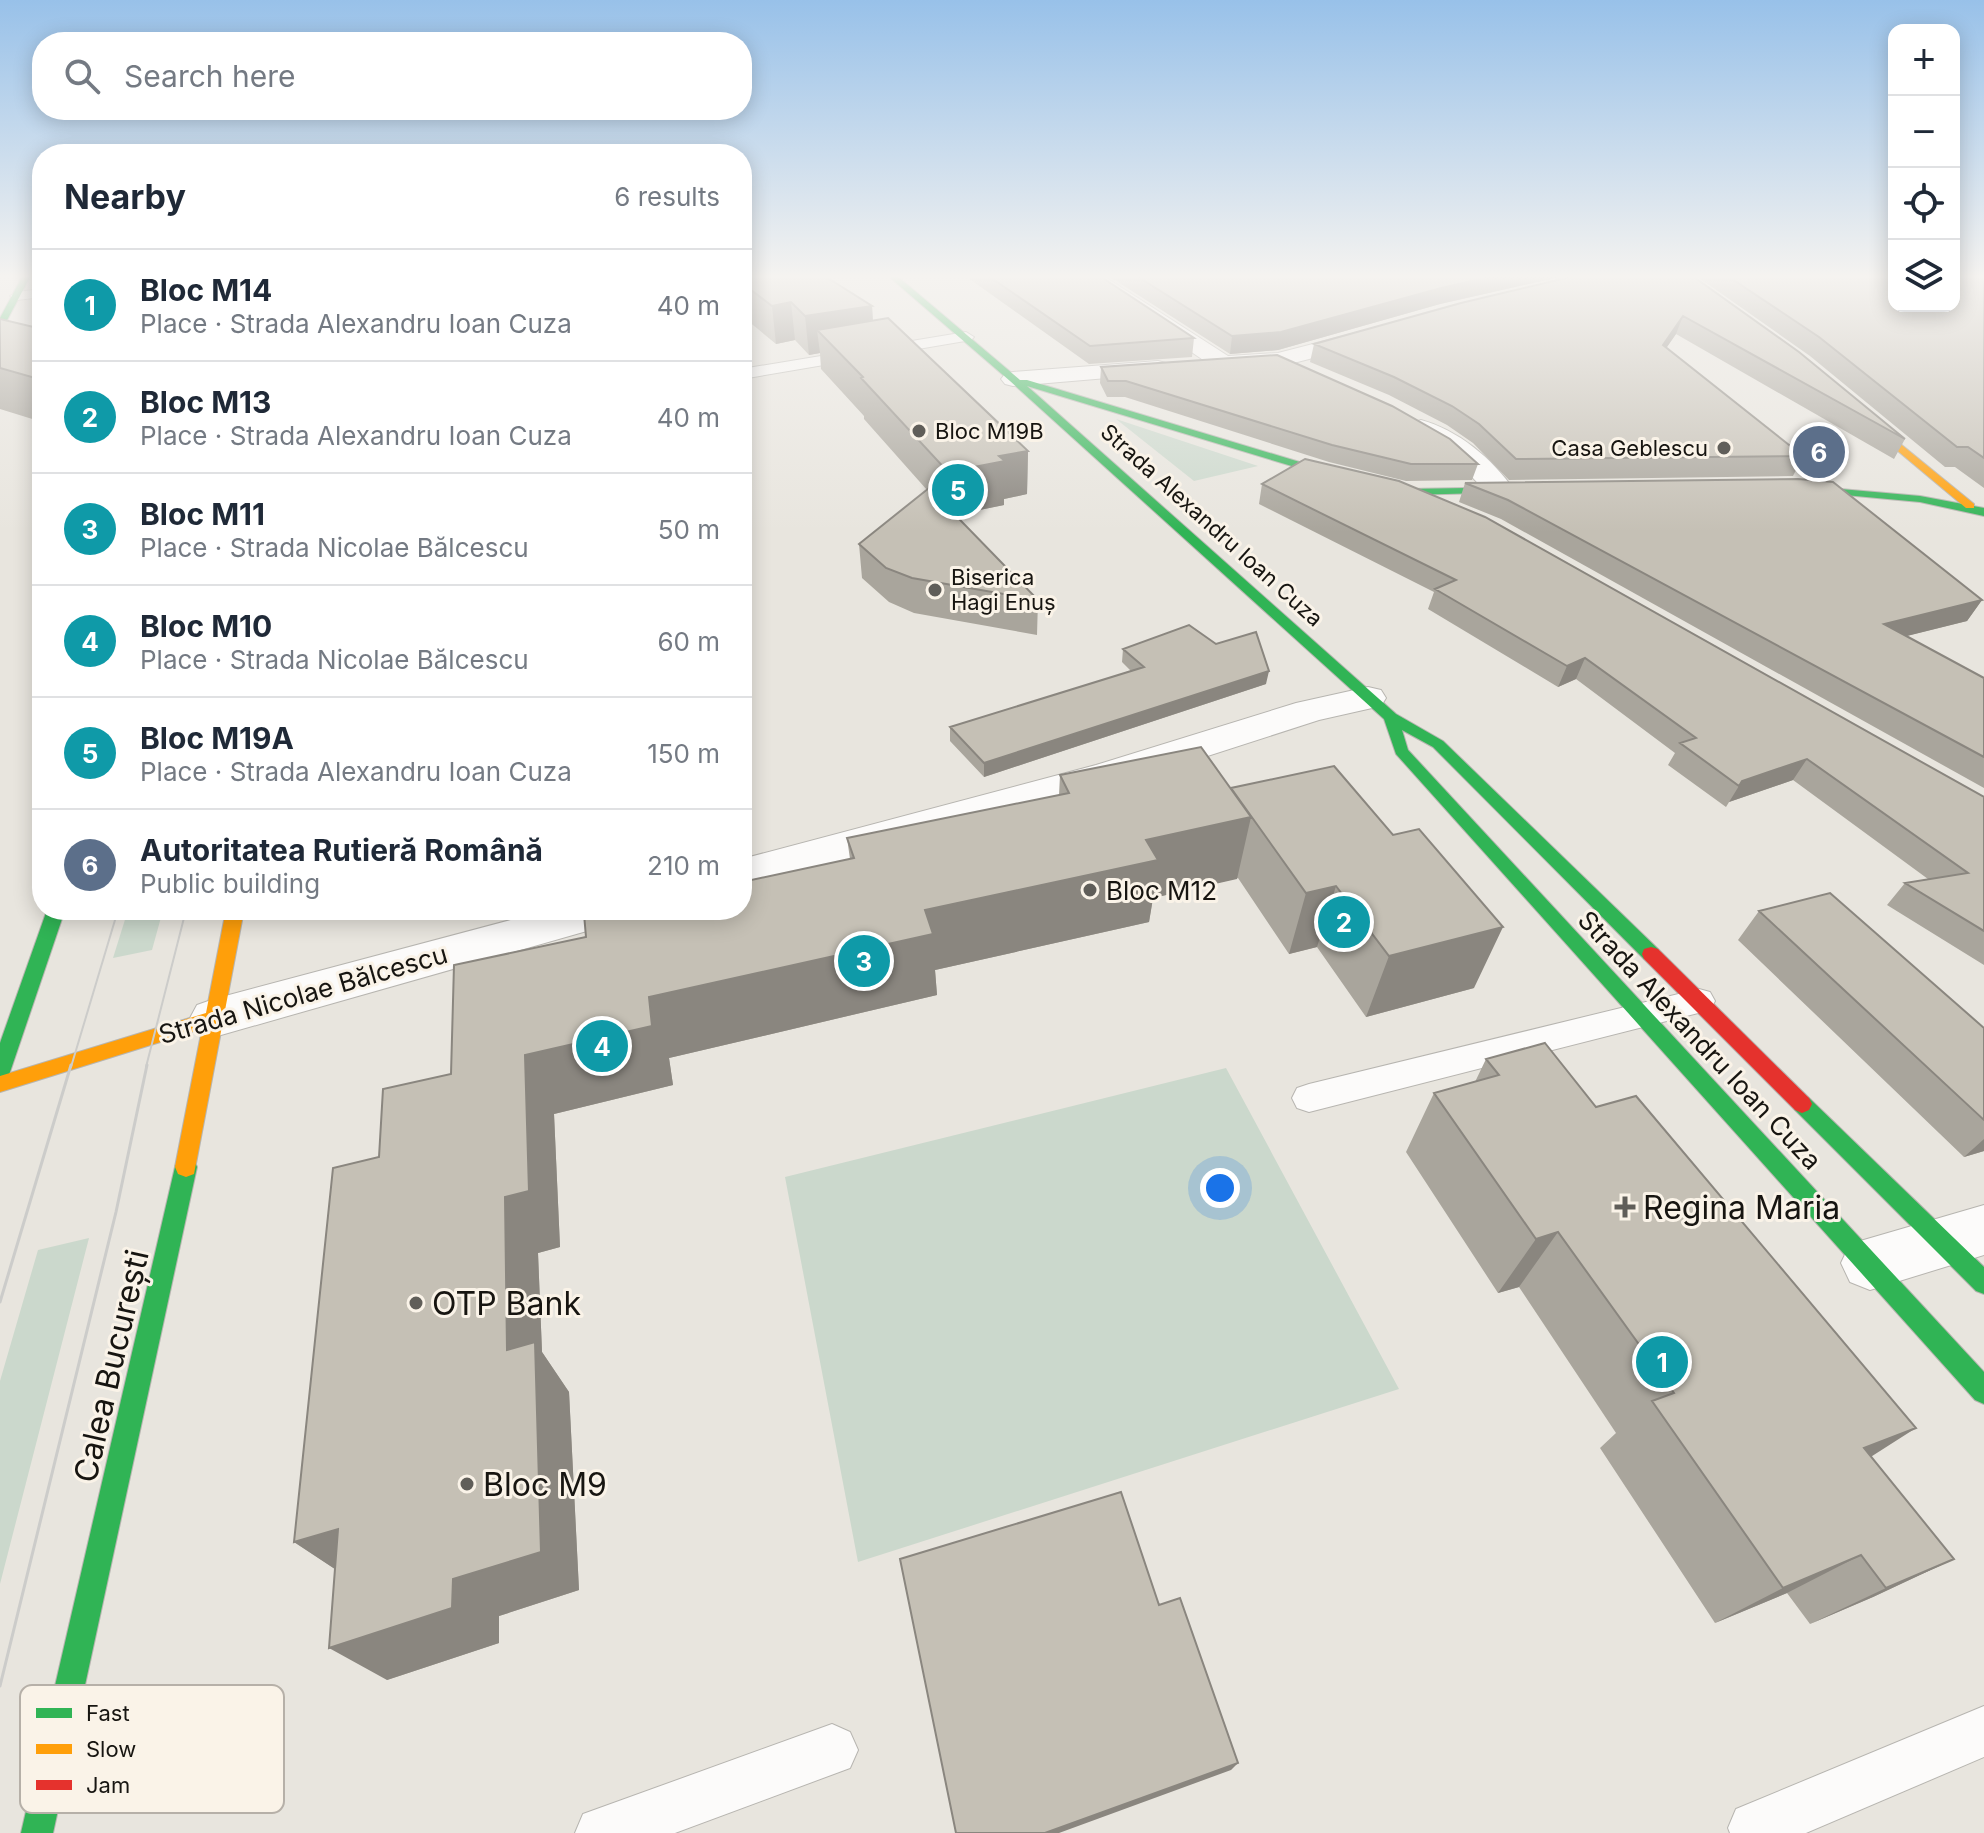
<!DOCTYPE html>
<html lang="en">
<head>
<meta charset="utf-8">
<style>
	body { margin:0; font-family:Inter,sans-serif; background:#f2f2f3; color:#1f2937 }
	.controls { position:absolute; right:24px; top:24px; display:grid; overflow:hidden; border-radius:16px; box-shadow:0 4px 20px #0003 }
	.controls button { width:72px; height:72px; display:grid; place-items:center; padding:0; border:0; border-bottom:2px solid #e0e1e3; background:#fff; color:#1f2937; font:40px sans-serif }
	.you { position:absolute; left:1220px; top:1188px; width:28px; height:28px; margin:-20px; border:6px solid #fff; border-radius:50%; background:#1a73e8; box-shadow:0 0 0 12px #1a73e833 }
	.badge { display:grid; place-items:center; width:52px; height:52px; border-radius:50%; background:#605e59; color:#fff; font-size:26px; font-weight:700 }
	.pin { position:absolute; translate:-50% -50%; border:4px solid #fff; box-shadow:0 2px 8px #0006 }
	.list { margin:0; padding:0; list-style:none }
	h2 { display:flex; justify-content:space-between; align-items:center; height:104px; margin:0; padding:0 32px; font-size:34px }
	h2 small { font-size:26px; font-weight:400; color:#747a83 }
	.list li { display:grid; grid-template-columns:52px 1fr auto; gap:24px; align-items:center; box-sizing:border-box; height:112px; padding:0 32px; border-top:2px solid #e0e1e3 }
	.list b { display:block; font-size:30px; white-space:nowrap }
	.list p { margin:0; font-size:26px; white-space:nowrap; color:#747a83 }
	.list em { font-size:26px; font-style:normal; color:#747a83 }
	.icon { flex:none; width:44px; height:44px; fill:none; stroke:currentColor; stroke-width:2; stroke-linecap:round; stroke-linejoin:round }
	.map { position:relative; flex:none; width:1984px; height:1833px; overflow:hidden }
	.search { position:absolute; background:#fff; box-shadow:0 4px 20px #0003; left:32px; top:32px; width:720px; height:88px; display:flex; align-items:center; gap:20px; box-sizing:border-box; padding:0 28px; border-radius:32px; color:#747a83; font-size:30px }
	.panel { position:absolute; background:#fff; box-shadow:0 4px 20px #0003; left:32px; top:144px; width:720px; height:776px; border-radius:32px }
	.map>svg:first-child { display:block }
	.green { fill:#cbd8cc }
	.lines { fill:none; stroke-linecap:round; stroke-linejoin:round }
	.lane-casing { stroke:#b7b5b0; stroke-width:2 }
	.street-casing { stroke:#b7b5b0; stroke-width:2 }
	.fast-casing { stroke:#b7b5b0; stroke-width:2 }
	.slow-casing { stroke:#b7b5b0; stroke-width:2 }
	.jam-casing { stroke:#b7b5b0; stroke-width:2 }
	.lane { fill:#fcfbfa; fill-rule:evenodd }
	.street { fill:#fcfbfa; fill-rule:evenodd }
	.fast { fill:#30b455; fill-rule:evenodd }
	.slow { fill:#ff9f0a; fill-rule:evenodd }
	.jam { fill:#e5322d; fill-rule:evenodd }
	.tram-far1 { stroke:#ccccca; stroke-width:2 }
	.tram { stroke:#ccccca; stroke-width:3 }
	.wall { fill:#a9a59c }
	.shaded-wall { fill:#8a867f }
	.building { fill:#c5c0b5; stroke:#8a867f; stroke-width:2 }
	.poi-dot { fill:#605e59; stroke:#faf3e8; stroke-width:3 }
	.labels { text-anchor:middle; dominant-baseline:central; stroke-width:6; stroke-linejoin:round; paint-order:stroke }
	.far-poi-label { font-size:22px; fill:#171511; stroke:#faf3e8; text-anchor:start }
	.far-street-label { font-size:22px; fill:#171511; stroke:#faf3e8 }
	.poi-label { font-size:26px; fill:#171511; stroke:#faf3e8; text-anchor:start }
	.street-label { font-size:26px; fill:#171511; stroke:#faf3e8 }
	.near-poi-label { font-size:32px; fill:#171511; stroke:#faf3e8; text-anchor:start }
	.near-street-label { font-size:32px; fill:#171511; stroke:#faf3e8 }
	.key { fill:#faf3e8; stroke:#b6b0a8; stroke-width:2 }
	.key-label { font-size:22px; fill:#171511 }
</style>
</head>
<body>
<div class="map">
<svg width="1984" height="1833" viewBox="0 0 1984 1833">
	<rect width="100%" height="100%" fill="#e8e5de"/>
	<path class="green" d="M1116,419L1258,466L1194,481Z
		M128,910H163L152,950L113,958Z
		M1226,1068L1399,1389L858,1562L785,1177Z
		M89,1238L0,1584V1381L38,1250Z"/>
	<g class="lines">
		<g class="lane-casing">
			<path id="lane" d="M42,289V297L17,300L10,296L17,292Z
				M966,332L974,337L971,340L742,379V369Z
				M1699,989L1710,992L1715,1001L1710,1010L1309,1112L1297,1108L1292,1098L1297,1088L1309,1084Z
				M1984,1706V1757L1806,1833H1730L1728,1828L1736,1809Z
				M832,1724L850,1732L858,1750L850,1768L675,1833H575L583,1814Z"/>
		</g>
		<g class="street-casing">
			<path id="street" d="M1078,275H1102L1228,356L1278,353L1371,329L1382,336L1379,341L1278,367L1223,370L1215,368Z
				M1158,361L1166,363L1170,368L1166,373L1013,386L1005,384L1001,379L1005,374L1013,372Z
				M1421,420C1458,430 1493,459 1514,490L1510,496L1500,498L1490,496L1455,459L1412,433L1408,428L1412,423Z
				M1368,687L1381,690L1386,698L1381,706L1319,720L1124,783L742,889V859L1096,765L1296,703Z
				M548,910H629L622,921L214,1037L197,1031L190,1018L197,1005L214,999Z
				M1984,1205V1255L1870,1290L1850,1282L1841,1263L1850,1244Z"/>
		</g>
		<g class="fast-casing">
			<path id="fast" d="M23,275H31L5,324L0,326V318Z
				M887,275H896L1020,380H1027L1313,466L1406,489L1528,487L1530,489L1524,492L1406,495L1305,470L1027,386L1396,714L1443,741L1658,949L1660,954L1658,959H1644L1433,747L1402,730L1408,750L1984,1372V1404L1975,1400L1396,754L1384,719L1010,381Z
				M42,315V321L36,318L37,316Z
				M1784,484L1920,496L1984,508V516L1920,502L1780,489L1778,487Z
				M47,910H65L10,1072L7,1078L0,1080V1043Z
				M1802,1095L1809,1098L1984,1267V1294L1976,1291L1795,1110L1792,1104L1795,1098Z
				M186,1157L194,1160L197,1167L53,1833H21L175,1167L178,1160Z"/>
		</g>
		<g class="slow-casing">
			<path id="slow" d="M1854,406L1974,504V508H1966L1850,411L1849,409Z
				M226,910H244L194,1174L186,1177L178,1174L175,1167L202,1029L0,1092V1076L206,1013Z"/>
		</g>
		<g class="jam-casing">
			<path id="jam" d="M1651,947L1658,949L1809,1098L1812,1104L1809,1110L1802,1113L1795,1110L1644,959L1642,954L1644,949Z"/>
		</g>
		<use href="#lane" class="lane"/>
		<use href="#street" class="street"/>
		<use href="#fast" class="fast"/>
		<use href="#slow" class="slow"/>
		<use href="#jam" class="jam"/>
		<path class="tram-far1" d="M71,1067L118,910
			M146,1067L186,910"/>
		<path class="tram" d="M0,1302L71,1065
			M0,1686L116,1212L147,1065"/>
	</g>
	<path class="wall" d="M742,275L872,306L873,321L1028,451L1027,494L1004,499V505L955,515L1038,600L1037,635L914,613L889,602L862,578L859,544L927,490L864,419V416L821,369L820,353L809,355L795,340L776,344L742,316Z
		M964,275H1098L1194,338L1192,357L1089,364Z
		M1107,275H1568L1440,304L1278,350L1230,354Z
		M1691,275L1905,439L1894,459L1676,334L1666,348L1803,456L1793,476L1509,480L1473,443L1447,425L1389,395L1310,362L1314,344Z
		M1695,275H1984V488L1955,467H1945L1810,356Z
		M0,319L42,329V422L0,409Z
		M1101,367L1478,464L1472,480L1406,481L1329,462L1125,397H1107L1100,383Z
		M1465,483L1982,600L1967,621L1906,636L1984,678V788L1501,519L1459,502Z
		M1262,484L1984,797V965L1887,905L1905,883L1928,879L1793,780L1729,802L1726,807L1668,765L1675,753L1576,679L1558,687L1428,609L1434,592L1259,504Z
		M1123,649L1266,684L984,777L950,741V727L1131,671L1122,662Z
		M1060,775L1230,789L1474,988L1366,1017L1317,947L1289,954L1238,878L1153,898L1149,922L935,970L937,995L669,1058L673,1085L554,1114L560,1247L538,1253L542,1352L569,1392L579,1590L499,1616V1643L387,1680L335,1569L294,1542L379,1157L451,1074L586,937L850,859L847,838L1059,795Z
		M1759,911L1984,1028V1151L1964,1157L1738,940Z
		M1486,1059L1871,1457L1954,1559L1873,1597L1810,1624L1787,1593L1715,1623L1600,1448L1616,1433L1519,1287L1498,1293L1406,1152L1434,1093L1475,1082Z"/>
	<path class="shaded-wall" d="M1499,275H1568L1440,304L1278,350L1230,354L1232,336Z
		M791,302L795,340L776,344L772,306Z
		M872,306L874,344L817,330L820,353L809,355L805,316Z
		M1683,316L1676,334L1656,363L1663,345Z
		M1028,451L1027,494L1004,499V505L950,516L948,472L999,456Z
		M1982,600L1967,621L1871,645L1884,624Z
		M1585,658L1576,679L1558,687L1567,666Z
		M1269,671L1266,684L984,777V763Z
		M1807,759L1793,780L1729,802L1726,807L1742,781Z
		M1251,817L1237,879L1153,898L1149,922L935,970L937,995L669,1058L673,1085L554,1114L560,1247L538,1253L542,1352L569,1392L579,1590L499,1616V1643L387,1680L329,1648L453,1579L525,1055L649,997L1146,840Z
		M1336,886L1317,947L1289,954L1306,893Z
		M1503,927L1474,988L1366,1017L1389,956Z
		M1984,1139V1151L1964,1157Z
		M1558,1232L1519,1287L1498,1293L1536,1239Z
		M1916,1428L1844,1474L1864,1448Z
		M338,1529L353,1581L294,1542Z
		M1861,1555L1787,1593L1715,1623L1783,1588Z
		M1954,1559L1873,1597L1810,1624L1886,1588Z
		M1238,1763L1231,1770L1059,1833H1045Z"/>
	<path class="building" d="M742,275H823L872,306L805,316L791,302L772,306L742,283Z
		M987,275H1098L1194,338L1090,346Z
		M1135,275H1499L1445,287L1281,332L1232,336Z
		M1579,275H1691L1799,352L1905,439L1683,316L1663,345L1803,456L1516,459L1479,424L1452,406L1394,377L1314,344L1461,303Z
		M1726,275H1894V306H1954V275H1984V458L1968,447H1957L1819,337Z
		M888,318L1028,451L999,456L1005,461L948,472L861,378L863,377L817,330Z
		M0,319L42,329V380L0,368Z
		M1277,355L1392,406L1450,439L1478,464H1411L1332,445L1126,381H1108L1101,367Z
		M1305,459L1399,481L1485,517L1984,797V931L1905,883L1968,873L1807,759L1742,781L1739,786L1680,743L1696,738L1585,658L1567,666L1435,589L1456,580L1262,484Z
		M1798,479L1833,482L1982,600L1884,624L1984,678V757L1508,500L1465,483Z
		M929,488L1038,600L912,578L886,568L859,544Z
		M1189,625L1216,644L1256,632L1269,671L984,763L950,727L1144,667L1123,649Z
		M1201,747L1251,817L1146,840L1158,860L925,910L933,934L649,997L652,1026L525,1055L529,1191L505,1197L507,1350L535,1342L541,1552L453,1579L452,1608L329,1648L338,1529L294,1542L333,1168L379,1157L383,1089L451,1074L454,965L586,937L584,914L605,910H742V882L854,858L847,838L1069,793L1060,775Z
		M1334,766L1393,835L1419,829L1503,927L1389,956L1336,886L1306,893L1231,788Z
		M1830,893L1984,1028V1120L1759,911Z
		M1545,1043L1596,1107L1636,1096L1916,1428L1864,1448L1954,1559L1886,1588L1861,1555L1783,1588L1652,1401L1674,1393L1558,1232L1536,1239L1434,1093L1499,1075L1486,1059Z
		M1121,1492L1159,1605L1180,1598L1238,1763L1045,1833H956L900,1559Z"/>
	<linearGradient id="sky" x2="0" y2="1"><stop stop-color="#98c1e9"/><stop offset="0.52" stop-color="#f5f3f0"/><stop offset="1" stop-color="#f5f3f0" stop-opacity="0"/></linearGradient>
	<rect width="1984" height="532" fill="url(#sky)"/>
	<g class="poi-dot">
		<circle cx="919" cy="431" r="8"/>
		<circle cx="1724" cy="448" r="8"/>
		<circle cx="935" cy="590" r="8"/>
		<circle cx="1090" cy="890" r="8"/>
		<path d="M1621 1195h8v8h8v8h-8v8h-8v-8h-8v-8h8z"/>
		<circle cx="416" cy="1303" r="8"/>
		<circle cx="467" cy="1484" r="8"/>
	</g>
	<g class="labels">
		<g class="far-poi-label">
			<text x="935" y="431">Bloc M19B</text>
			<text x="1708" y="448" text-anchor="end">Casa Geblescu</text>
			<text x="951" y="577">Biserica<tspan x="951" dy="25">Hagi Enuș</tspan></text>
		</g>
		<g class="far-street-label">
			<text transform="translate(1212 525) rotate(42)">Strada Alexandru Ioan Cuza</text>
		</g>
		<g class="poi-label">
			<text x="1106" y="890">Bloc M12</text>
		</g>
		<g class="street-label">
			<text transform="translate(303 994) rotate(-16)">Strada Nicolae Bălcescu</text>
			<text transform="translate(1700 1040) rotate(47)">Strada Alexandru Ioan Cuza</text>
		</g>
		<g class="near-poi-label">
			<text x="1643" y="1207">Regina Maria</text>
			<text x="432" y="1303">OTP Bank</text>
			<text x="483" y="1484">Bloc M9</text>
		</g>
		<g class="near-street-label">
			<text transform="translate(111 1366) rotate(-77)">Calea București</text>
		</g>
	</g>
	<rect x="20" y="1685" width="264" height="128" rx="12" class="key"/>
	<rect x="36" y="1708" width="36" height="10" fill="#30b455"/>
	<rect x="36" y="1744" width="36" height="10" fill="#ff9f0a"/>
	<rect x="36" y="1780" width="36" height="10" fill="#e5322d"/>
	<g class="key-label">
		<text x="86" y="1721">Fast</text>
		<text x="86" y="1757">Slow</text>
		<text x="86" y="1793">Jam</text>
	</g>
</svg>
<div class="controls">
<button>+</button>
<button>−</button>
<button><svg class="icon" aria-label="locate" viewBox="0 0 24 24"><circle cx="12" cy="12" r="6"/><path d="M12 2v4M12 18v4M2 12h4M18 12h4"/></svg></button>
<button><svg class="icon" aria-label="layers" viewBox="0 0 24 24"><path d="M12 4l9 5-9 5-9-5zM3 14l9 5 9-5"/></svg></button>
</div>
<div class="you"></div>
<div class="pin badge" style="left:1662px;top:1362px;background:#0f9aa8">1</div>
<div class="pin badge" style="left:1344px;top:922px;background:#0f9aa8">2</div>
<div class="pin badge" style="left:864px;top:961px;background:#0f9aa8">3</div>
<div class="pin badge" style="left:602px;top:1046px;background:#0f9aa8">4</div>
<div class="pin badge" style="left:958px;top:490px;background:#0f9aa8">5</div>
<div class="pin badge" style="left:1819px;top:452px;background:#5c6f8a">6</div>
<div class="search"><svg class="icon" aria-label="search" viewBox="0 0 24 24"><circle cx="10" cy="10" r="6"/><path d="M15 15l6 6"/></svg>Search here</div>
<section class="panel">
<h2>Nearby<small>6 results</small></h2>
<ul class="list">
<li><span class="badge" style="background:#0f9aa8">1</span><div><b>Bloc M14</b><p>Place · Strada Alexandru Ioan Cuza</p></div><em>40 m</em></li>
<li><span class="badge" style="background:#0f9aa8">2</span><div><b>Bloc M13</b><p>Place · Strada Alexandru Ioan Cuza</p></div><em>40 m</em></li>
<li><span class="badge" style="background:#0f9aa8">3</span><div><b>Bloc M11</b><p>Place · Strada Nicolae Bălcescu</p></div><em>50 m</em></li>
<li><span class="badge" style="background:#0f9aa8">4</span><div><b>Bloc M10</b><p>Place · Strada Nicolae Bălcescu</p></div><em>60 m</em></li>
<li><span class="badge" style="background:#0f9aa8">5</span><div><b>Bloc M19A</b><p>Place · Strada Alexandru Ioan Cuza</p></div><em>150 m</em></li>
<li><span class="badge" style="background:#5c6f8a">6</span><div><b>Autoritatea Rutieră Română</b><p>Public building</p></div><em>210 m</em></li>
</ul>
</section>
</div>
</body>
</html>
